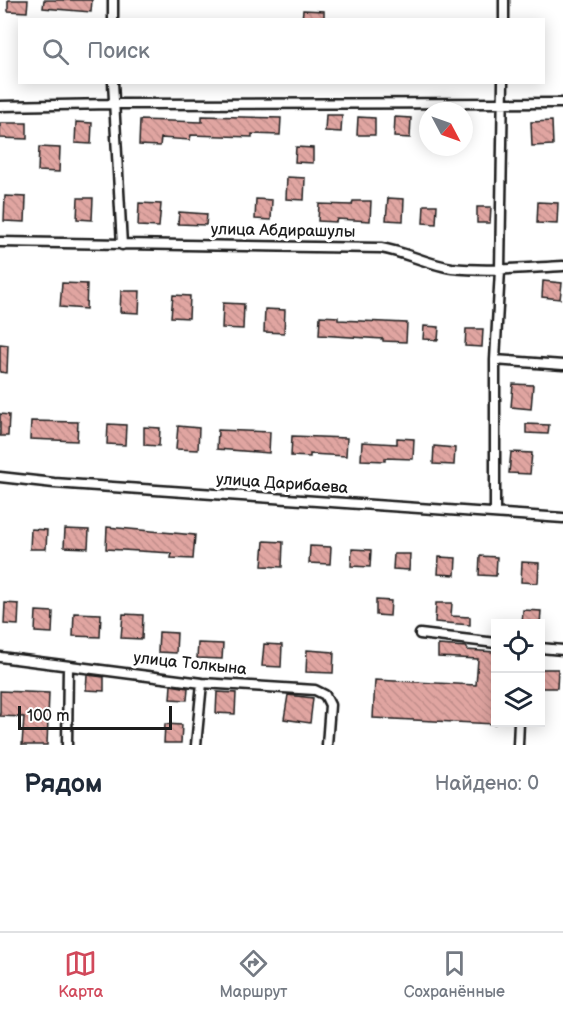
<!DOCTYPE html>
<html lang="ru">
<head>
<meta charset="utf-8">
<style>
	body { margin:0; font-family:"Balsamiq Sans",sans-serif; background:#f6f6f7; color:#1f2937 }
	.controls { position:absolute; right:18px; bottom:18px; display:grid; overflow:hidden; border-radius:0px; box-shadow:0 3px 15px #0003 }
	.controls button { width:54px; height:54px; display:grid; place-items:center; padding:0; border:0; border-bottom:2px solid #e0e1e3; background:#fff; color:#1f2937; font:30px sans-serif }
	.compass { position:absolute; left:419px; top:102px; width:54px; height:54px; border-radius:50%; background:#fff; box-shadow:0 3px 15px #0003; rotate:131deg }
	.scale { position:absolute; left:18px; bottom:15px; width:154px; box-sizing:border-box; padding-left:6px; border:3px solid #1c1c1c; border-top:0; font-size:16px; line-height:21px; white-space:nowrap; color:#1c1c1c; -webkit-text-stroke:4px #fff; paint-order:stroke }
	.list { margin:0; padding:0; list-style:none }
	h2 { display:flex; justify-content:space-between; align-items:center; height:78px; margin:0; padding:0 24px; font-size:26px }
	h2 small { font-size:20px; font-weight:400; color:#747a83 }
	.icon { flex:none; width:33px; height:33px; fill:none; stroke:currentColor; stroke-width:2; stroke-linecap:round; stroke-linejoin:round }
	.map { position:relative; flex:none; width:563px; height:745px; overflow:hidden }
	.search { position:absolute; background:#fff; box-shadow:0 3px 15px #0003; left:18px; right:18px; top:18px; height:66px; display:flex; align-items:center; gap:15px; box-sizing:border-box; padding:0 21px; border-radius:0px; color:#747a83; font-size:22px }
	.sheet { height:186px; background:#fff }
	nav { display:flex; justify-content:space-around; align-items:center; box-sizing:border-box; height:84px; border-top:2px solid #e0e1e3; background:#fff; font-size:16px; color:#747a83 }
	nav a { display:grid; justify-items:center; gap:3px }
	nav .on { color:#d1495b }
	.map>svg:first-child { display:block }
	.building { fill:url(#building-back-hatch); stroke:#1c1c1c; stroke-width:1.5 }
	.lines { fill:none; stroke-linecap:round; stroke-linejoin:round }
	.street-casing { stroke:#1c1c1c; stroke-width:13 }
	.street { stroke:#fff; stroke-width:8 }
	.labels { text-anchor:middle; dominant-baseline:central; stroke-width:6; stroke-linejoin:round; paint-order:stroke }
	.street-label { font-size:16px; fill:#1c1c1c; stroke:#fff }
</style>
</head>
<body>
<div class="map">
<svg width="563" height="745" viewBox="0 0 563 745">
	<defs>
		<pattern id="building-back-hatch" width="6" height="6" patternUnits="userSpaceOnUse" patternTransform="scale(1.5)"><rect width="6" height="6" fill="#e0a5a1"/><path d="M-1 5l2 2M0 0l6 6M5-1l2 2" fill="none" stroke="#c08d8a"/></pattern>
	</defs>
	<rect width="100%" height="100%" fill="#fff"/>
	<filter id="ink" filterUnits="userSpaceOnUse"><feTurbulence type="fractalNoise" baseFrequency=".0167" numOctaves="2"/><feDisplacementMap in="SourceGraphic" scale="12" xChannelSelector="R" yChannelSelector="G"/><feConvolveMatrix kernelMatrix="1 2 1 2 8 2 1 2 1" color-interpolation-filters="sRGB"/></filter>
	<g filter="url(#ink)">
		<path class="building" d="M8,0H28L27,12L8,11Z
			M44,0H92L91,12L43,8Z
			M303,10L324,11V20H302Z
			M326,115H342L341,132L325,131Z
			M202,116L281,118L280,135L252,134V137L191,135L190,140L161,138L160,146L139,145L140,120L202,122Z
			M358,117L375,118V135H357Z
			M395,117L411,118L410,138L394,137Z
			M552,121L553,145L532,146L531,122Z
			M76,122L92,123L91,144L75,143Z
			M0,123H27V139L0,138Z
			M39,147L60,148L59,172L38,171Z
			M296,147L313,148V163L295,162Z
			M287,177L305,178L304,200L286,199Z
			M5,196L26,197L25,222L4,221Z
			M78,198H93L92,220L77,219Z
			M388,198L404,199L403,221L386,220Z
			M256,199L272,200L271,220L255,219Z
			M353,201H371L370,221L337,219L336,222L318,221L319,204L352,205Z
			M538,202L558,203L557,224L537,223Z
			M139,203L161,204L159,227L138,226Z
			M424,205H437L436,224L423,223Z
			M477,207H491L490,223H477Z
			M179,212L207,214L206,225L178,224Z
			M543,281L562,283L560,299L542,297Z
			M62,283L87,284L86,309L60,307Z
			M121,291H140L139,313L120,312Z
			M173,295L190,296L189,318L171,317Z
			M223,303L244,304L243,329L222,328Z
			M265,309L285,310L284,333L264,332Z
			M320,316L338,317V320L407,323L406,342L383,341V339L319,335Z
			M424,326L439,327L438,340L423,339Z
			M466,329H483L482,347L465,346Z
			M0,344L8,345L7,373L0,372Z
			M513,384L533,385L531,409L511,407Z
			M0,414L9,415L8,436H0Z
			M31,421L78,422L77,441L30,439Z
			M108,424L126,425L125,445L107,444Z
			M526,424L549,425L548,434L526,433Z
			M178,426L199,428L198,450L176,449Z
			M144,427L160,428L159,446L144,445Z
			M218,430L270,432L269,453L217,449Z
			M292,436L347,438L346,456L310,454V457L291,456Z
			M397,438L414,439L413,459L385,458V461L361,460L362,442L397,444Z
			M434,446L455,448L454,465L433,464Z
			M511,452L532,453L530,474L509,473Z
			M107,527L195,535L193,559L171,558L172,553L106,549Z
			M31,529L47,530L46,549H30Z
			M65,529L89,530L88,548L64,547Z
			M264,541L283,542L282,567L262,566Z
			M310,546L331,547L330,564L309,563Z
			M352,549L371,550L370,567L351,566Z
			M394,554H410L409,570L393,569Z
			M480,556L497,557L496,576L479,575Z
			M439,557L456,558L455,575L438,574Z
			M522,562L539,563L538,583L521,582Z
			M376,600L391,601L390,616L376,615Z
			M5,603L19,604L18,625L4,624Z
			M436,603H452L451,616L470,617V625L435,622Z
			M523,610L541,611L540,624H522Z
			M36,611L53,612L52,633L35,632Z
			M74,613L101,614L100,637L73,636Z
			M123,614L143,615L142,639L121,638Z
			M159,632L177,633L176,653L158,652Z
			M198,643L223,644L222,659L197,658Z
			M264,644L282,645L281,667L262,666Z
			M438,645L467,647V650L495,652V724L373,718L375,680L476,685L478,659L438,657Z
			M307,650L334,652L333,673L306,672Z
			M540,669H558L557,688H540Z
			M87,675L104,677V691L86,690Z
			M171,685L188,688L187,700L170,699Z
			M0,691L49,693L47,745H22L24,717L0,716Z
			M217,692L236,693L235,714L216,713Z
			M288,695L313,698L310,723L284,719Z
			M165,724L182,725L181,743H164Z"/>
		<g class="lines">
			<g class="street-casing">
				<path id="street" d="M113,0V20
					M504,20V0
					M113,82L122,245
					M0,106L113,104L563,103
					M0,242L381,248C405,252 430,265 452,268C489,272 526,268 563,266
					M495,360L563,365
					M0,477L54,483L563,518
					M495,512V360L500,270L503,82
					M420,634L496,643
					M540,648L563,650
					M0,657L202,683L315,690L325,695L330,705L327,745
					M67,745L68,666
					M196,745L202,683
					M518,745L519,722"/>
			</g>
			<use href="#street" class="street"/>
		</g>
	</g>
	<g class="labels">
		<g class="street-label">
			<text transform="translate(283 231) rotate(1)">улица Абдирашулы</text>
			<text transform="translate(282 484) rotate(4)">улица Дарибаева</text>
			<text transform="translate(190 664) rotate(6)">улица Толкына</text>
		</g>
	</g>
</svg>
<div class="controls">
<button><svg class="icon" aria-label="locate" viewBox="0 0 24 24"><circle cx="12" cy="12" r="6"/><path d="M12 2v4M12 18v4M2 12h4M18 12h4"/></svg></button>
<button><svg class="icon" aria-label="layers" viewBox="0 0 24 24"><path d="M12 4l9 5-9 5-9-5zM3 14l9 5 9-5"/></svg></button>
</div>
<svg class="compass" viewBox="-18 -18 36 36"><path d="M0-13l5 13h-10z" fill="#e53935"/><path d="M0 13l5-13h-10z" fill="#747a83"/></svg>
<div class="scale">100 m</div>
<div class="search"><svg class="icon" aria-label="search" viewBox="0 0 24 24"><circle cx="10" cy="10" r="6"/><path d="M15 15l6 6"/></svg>Поиск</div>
</div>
<section class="sheet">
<h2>Рядом<small>Найдено: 0</small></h2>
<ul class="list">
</ul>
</section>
<nav>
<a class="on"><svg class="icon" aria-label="map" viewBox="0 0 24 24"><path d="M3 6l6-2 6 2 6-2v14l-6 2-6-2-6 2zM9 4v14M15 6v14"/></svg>Карта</a>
<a><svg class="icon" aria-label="directions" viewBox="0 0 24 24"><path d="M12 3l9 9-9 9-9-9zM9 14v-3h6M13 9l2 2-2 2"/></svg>Маршрут</a>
<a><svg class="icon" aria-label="saved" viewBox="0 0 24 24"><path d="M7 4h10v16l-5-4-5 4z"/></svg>Сохранённые</a>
</nav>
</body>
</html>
